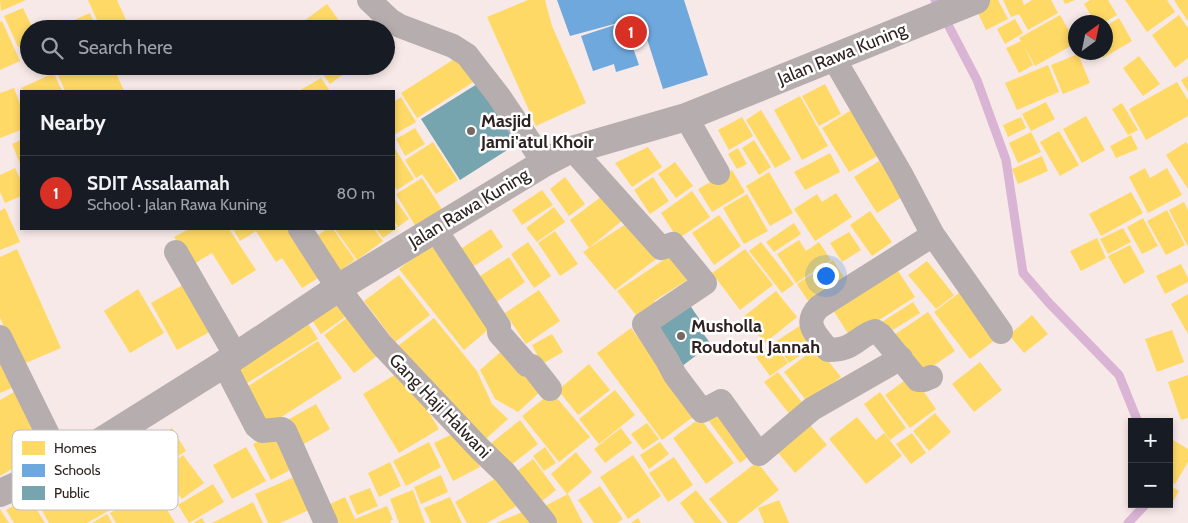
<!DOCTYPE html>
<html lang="en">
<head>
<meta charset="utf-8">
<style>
	body { margin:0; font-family:Cabin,sans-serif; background:#242831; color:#f1f3f6 }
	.controls { position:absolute; right:15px; bottom:15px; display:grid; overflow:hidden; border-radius:0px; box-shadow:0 2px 8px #0003 }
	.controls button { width:45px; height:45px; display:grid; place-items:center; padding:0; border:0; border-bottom:1px solid #363941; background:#171b24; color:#f1f3f6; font:25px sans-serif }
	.compass { position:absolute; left:1068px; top:15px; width:45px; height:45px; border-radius:50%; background:#171b24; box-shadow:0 2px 8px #0003; rotate:33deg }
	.you { position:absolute; left:825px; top:275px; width:18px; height:18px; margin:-12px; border:4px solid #fff; border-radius:50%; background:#1a73e8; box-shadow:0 0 0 8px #1a73e833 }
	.badge { display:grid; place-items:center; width:32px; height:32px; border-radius:50%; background:#d93025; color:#fff; font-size:16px; font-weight:700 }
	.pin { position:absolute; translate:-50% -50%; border:2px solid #fff; box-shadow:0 1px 5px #0006 }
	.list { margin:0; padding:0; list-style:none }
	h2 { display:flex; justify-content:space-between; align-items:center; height:65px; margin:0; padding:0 20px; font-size:21px }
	h2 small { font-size:16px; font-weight:400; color:#9ea1a6 }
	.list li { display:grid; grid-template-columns:32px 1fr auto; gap:15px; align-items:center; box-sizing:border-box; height:75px; padding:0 20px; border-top:1px solid #363941 }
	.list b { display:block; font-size:19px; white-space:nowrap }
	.list p { margin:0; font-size:16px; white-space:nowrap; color:#9ea1a6 }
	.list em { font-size:16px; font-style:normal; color:#9ea1a6 }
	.icon { flex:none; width:28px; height:28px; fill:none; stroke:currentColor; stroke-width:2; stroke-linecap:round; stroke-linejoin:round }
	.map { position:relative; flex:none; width:1188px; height:523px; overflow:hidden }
	.search { position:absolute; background:#171b24; box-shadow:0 2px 8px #0003; left:20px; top:20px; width:375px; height:55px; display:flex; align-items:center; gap:12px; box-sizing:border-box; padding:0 18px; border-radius:28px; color:#9ea1a6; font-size:19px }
	.panel { position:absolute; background:#171b24; box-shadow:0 2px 8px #0003; left:20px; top:90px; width:375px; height:140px; border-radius:0px }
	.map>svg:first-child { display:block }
	.homes { fill:#ffd966 }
	.schools { fill:#6fa8dc }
	.public { fill:#76a5af }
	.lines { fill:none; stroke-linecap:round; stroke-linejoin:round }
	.stream { stroke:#d9b4d4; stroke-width:9 }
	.minor { stroke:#b5adae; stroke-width:24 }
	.tertiary { stroke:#b5adae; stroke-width:28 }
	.poi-dot { fill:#756867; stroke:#fff; stroke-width:2 }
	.labels { text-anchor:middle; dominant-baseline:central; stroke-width:5; stroke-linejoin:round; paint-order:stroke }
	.street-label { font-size:18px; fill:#2f2322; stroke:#fff }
	.poi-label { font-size:18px; font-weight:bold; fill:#2f2322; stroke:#fff; text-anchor:start }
	.key { fill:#fff; stroke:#c1bdbd; stroke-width:1 }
	.key-label { font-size:14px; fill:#2f2322 }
</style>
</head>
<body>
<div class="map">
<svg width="1188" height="523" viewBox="0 0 1188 523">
	<rect width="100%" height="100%" fill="#f7e9e7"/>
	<path class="homes" d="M0,0H26L1,11Z
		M88,0H117L130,29H101Z
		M528,0H545L552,26L586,103L536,126L487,17Z
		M989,0H998L1008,19L986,30L975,7Z
		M1003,0H1022L1024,5L1032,0H1051L1058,13L1028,30L1019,14L1011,17Z
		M1063,0H1075L1065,4Z
		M1090,0H1108L1117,15L1105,22H1095L1084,4Z
		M1125,0H1167L1175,12L1147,32Z
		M1174,0H1188V21L1179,8Z
		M327,4L345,29H293Z
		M23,8L33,29H29V43L18,47L4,16Z
		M90,13L97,29H54Z
		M1060,15L1076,43L1035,66L1024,46L1033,65L1019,73L1006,48L1021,41L1019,38Z
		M1179,15L1188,28V58L1175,68L1152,35Z
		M1119,18L1132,41L1103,58L1099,52H1106V26Z
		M1015,19L1023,33L1005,44L997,29Z
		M2,21L20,61L0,70V22Z
		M462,54L478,79L417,118L401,93Z
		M1078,54L1090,83L1063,94L1051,65Z
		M1139,56L1160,84L1143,96L1123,68Z
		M1048,65L1059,92L1017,110L1005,83Z
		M79,66H113L124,91H65L58,75Z
		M317,66H355L330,84Z
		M54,73L62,91H23L21,88Z
		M1188,76V92L1181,80Z
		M321,78L330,91H299Z
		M1177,82L1188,100V116L1146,140L1129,109Z
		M825,84L841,114L819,126L802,96Z
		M14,88L21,107V130L0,138V93Z
		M800,96L828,146L802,160L774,110Z
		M401,97L416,122L395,134L394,131V102Z
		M1046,102L1055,119L1031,131L1022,114Z
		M1122,103L1138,130L1128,135L1112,109Z
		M853,109L881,154L849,172L822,128Z
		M761,110L791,159L775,168L746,120Z
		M1086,116L1105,150L1082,163L1063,129Z
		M742,117L753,136L729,150L718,130Z
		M1021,117L1026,128L1008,137L1003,125Z
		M415,128L425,144L405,156L396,139Z
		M1059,131L1079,165L1060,176L1040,142Z
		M1031,132L1041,152L1018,163L1009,143Z
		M1131,135L1138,149L1116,158L1110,146Z
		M21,140V166L12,144Z
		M754,140L771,167L759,175L742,148Z
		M433,142L458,180L436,194L422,174L416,178L405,160Z
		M1186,142L1188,145V189L1166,155Z
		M394,147L414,179L397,190L394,186Z
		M648,147L662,167L632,187L615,163Z
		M738,148L747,164L737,169L728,154Z
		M830,153L840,172L805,190L794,172Z
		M1042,156L1048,171L1018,184L1012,169Z
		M879,161L902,197L877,213L854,177Z
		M675,162L693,186L676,198L658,174Z
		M15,168L21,181V196L5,203L0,192V175Z
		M1145,168L1150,178L1167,168L1182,195L1148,213L1129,177Z
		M732,170L745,192L712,212L698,189Z
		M769,172L793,213L770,226L746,186Z
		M565,177L585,204L569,216L550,189Z
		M653,177L669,201L650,214L634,190Z
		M422,178L443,211L416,227L396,194Z
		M542,190L553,205L522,225L512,210Z
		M692,191L710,217L678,239L661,213Z
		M1131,192L1143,213L1101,236L1089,214Z
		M836,193L852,217L815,241L794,209L817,194L822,202Z
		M605,194L624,219L589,248L570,220Z
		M747,194L768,231L744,244L723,208Z
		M394,198L409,219L398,227L394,220Z
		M1184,202L1188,210V247L1169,210Z
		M554,207L565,222L537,242L526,228Z
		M5,208L20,242L0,250V211Z
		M1167,210L1185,245L1166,255L1147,221Z
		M870,211L892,242L872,256L850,225Z
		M719,215L741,246L714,265L692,233Z
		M1143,218L1158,246L1142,254L1127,227Z
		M629,222L660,256L615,290L583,252Z
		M394,223L397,228L383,238L376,229H394Z
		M794,223L801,234L774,252L766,242Z
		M1123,228L1131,242L1108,254L1100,239Z
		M189,229H229L256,270L232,285L212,253L192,265L174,237Z
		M233,229H288L326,273L302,288L282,258L276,262L256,231L240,241Z
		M327,229H333L355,260L334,275L309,241Z
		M335,229H374L383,241L357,260Z
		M491,229L503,247L468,270L456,252Z
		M555,231L578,264L560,276L538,243Z
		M849,232L861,250L842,262L830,243Z
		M1097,238L1106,258L1081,271L1070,251Z
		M799,240L806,251L819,242L831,260L796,283L777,254Z
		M528,242L551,276L534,288L511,254Z
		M761,242L794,284L782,293L749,251Z
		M431,244L495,324L464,350L399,269Z
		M1130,245L1145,272L1124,284L1108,256Z
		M17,249L61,348L21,365L0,318V257Z
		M745,249L773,285L740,310L712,273Z
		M671,255L692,277L654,301L661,309L643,324L617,291Z
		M509,257L525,282L491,306L474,280Z
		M833,260L848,283L812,307L797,284Z
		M927,261L954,295L936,309L908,275Z
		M893,263L915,297L851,338L829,304Z
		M1181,264L1188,278V282L1165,294L1156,276Z
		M399,275L430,315L395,342L364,301Z
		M186,283L213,330L177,350L151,303Z
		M138,289L164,333L130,353L104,311Z
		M539,290L560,321L526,344L505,313Z
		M776,291L797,317L765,343L743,317Z
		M959,293L995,340L970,359L934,312Z
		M1188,294V334L1171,304Z
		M338,302L348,315L321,334L312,320Z
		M913,302L920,313L888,333L882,322Z
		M928,312L955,351L918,376L891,337Z
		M1032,315L1048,334L1024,353L1009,335Z
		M348,317L378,355L354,373L324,335Z
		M434,318L477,371L492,404L508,419L479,445L394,349Z
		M306,320L318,339L247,383L235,364Z
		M801,325L814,346L789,363L775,342Z
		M631,328L697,414L662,440L597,353Z
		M1172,330L1184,362L1157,372L1145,339Z
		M552,334L563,352L542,364L532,345Z
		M318,341L342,378L269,425L245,388Z
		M774,344L788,363L770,376L756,357Z
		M817,347L841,377L808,403L784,372Z
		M505,348L542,390L518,412L495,399L480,370Z
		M0,356L14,387L0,393Z
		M980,362L1002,390L974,412L952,384Z
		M589,364L610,390L578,415L558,390Z
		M403,370L439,429L399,453L363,394Z
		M778,372L804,405L791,416L764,382Z
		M912,375L936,409L910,428L885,395Z
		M1188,375V418L1181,420L1168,382Z
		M615,390L635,415L599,444L579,419Z
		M14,392L47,448L0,476V400Z
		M552,392L590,437L559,462L522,416Z
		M880,392L906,428L890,440L864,404Z
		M316,404L330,429L297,448L282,423Z
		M718,408L753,453L740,463L705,416Z
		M935,413L951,432L929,451L913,431Z
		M857,417L876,440L884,433L902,456L866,484L829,439Z
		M700,418L734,463L706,484L673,438Z
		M520,420L538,444L507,468L489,445Z
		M806,420L827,445L795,473L774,448Z
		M647,423L659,439L643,450L631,434Z
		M172,428L186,451L154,471L139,448Z
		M621,428L632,443L605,463L594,449Z
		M460,430L480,467L453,481L434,443Z
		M280,431L298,466L271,480L253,444Z
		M912,433L926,453L911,464L896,444Z
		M1173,440L1188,449V462L1175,484L1169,481V447Z
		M130,442L154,485L87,523H49L34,496Z
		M429,442L441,467L406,486L393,461Z
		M660,442L669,454L649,469L640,455Z
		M246,447L266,481L232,499L213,465Z
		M545,447L556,463L544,471L533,456Z
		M576,452L592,472L567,494L551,474Z
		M183,455L204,483L182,499L161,472Z
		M633,455L661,496L628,519L600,477Z
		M674,457L693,485L668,502L649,473Z
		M533,459L556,490L537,505L513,474Z
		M390,462L401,486L379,497L368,473Z
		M757,462L779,490L737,523H728L709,499Z
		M301,474L316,507L280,523H268L255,494Z
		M503,474L520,504L487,523H467L455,502Z
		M441,475L448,492L421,504L414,487Z
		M213,484L224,502L189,523L178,505Z
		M1169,485L1179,491L1169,508L1163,504H1169Z
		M600,486L623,519L617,523H594L578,500Z
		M154,488L175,523H116L110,513Z
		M370,488L378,506L357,515L349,496Z
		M413,490L425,523H399L390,499Z
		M696,490L722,523H695L680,503Z
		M568,494L583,523H551L543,507Z
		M29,497L45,523H14L6,510Z
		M345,497L355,519L387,506L393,520L390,521L391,523H337L328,505Z
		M450,497L462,523H431L424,508Z
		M779,500L789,523H764L758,508Z
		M253,502L263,523H212Z
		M0,509L9,523H0Z
		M529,509L535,523H496Z
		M107,514L112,523H92Z
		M202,518L205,523H193Z
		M638,518L641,523H631Z"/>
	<path class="schools" d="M557,0H684L708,75L663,89L640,17L570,36Z
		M624,22L639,65L616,72L614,64L593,71L581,36Z"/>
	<path class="public" d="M482,81L520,142L460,180L421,119Z
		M685,298L702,323L699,328L711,344L681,367L649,325Z"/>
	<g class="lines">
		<path class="stream" d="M935,0L977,80L1006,160L1023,273L1049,303L1119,375L1138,422
			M1128,523L1146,504"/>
		<path class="minor" d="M369,0L390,20L400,26L453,46L467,55L498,95L544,163
			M833,57L902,176L933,235L1001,332
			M686,117L718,173
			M573,150L661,248L673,244L705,283L644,324L667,360L675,375L702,411L721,401L759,454L812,409L901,358
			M300,229L338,288L381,344L480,449L505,473L545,523
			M435,229L499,326V333L527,365L532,366L550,389
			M176,252L236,356
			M0,337L63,465
			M224,364L256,426L262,431L282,429L285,431L326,523
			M931,377L924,380H918L881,335L875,331C864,334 859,341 849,346C843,349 835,350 828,350C817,335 802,324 819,307L933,235"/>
		<path class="tertiary" d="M0,493L63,465L224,364L338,288L544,163L565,152L686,117L976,0"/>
	</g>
	<g class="poi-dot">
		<circle cx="471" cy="131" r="5"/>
		<circle cx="681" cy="336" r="5"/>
	</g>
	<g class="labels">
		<g class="street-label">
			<text transform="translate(842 54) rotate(-22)">Jalan Rawa Kuning</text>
			<text transform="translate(469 208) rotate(-31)">Jalan Rawa Kuning</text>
			<text transform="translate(440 406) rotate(46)">Gang Haji Halwani</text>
		</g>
		<g class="poi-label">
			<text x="481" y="121">Masjid<tspan x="481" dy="21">Jami'atul Khoir</tspan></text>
			<text x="691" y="326">Musholla<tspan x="691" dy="21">Roudotul Jannah</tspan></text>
		</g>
	</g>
	<rect x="12" y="430" width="166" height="80" rx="8" class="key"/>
	<rect x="22" y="441" width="23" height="14" fill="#ffd966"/>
	<rect x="22" y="464" width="23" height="13" fill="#6fa8dc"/>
	<rect x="22" y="486" width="23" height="14" fill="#76a5af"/>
	<g class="key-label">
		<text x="54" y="453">Homes</text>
		<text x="54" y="475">Schools</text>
		<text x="54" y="498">Public</text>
	</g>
</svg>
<div class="controls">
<button>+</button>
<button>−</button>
</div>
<svg class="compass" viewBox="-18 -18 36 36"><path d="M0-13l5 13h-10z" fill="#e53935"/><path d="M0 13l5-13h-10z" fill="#9ea1a6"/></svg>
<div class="you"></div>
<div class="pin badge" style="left:631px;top:32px">1</div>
<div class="search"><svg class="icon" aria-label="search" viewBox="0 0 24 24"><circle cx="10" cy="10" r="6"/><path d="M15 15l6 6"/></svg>Search here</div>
<section class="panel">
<h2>Nearby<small></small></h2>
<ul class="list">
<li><span class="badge">1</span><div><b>SDIT Assalaamah</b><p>School · Jalan Rawa Kuning</p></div><em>80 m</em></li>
</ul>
</section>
</div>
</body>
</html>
